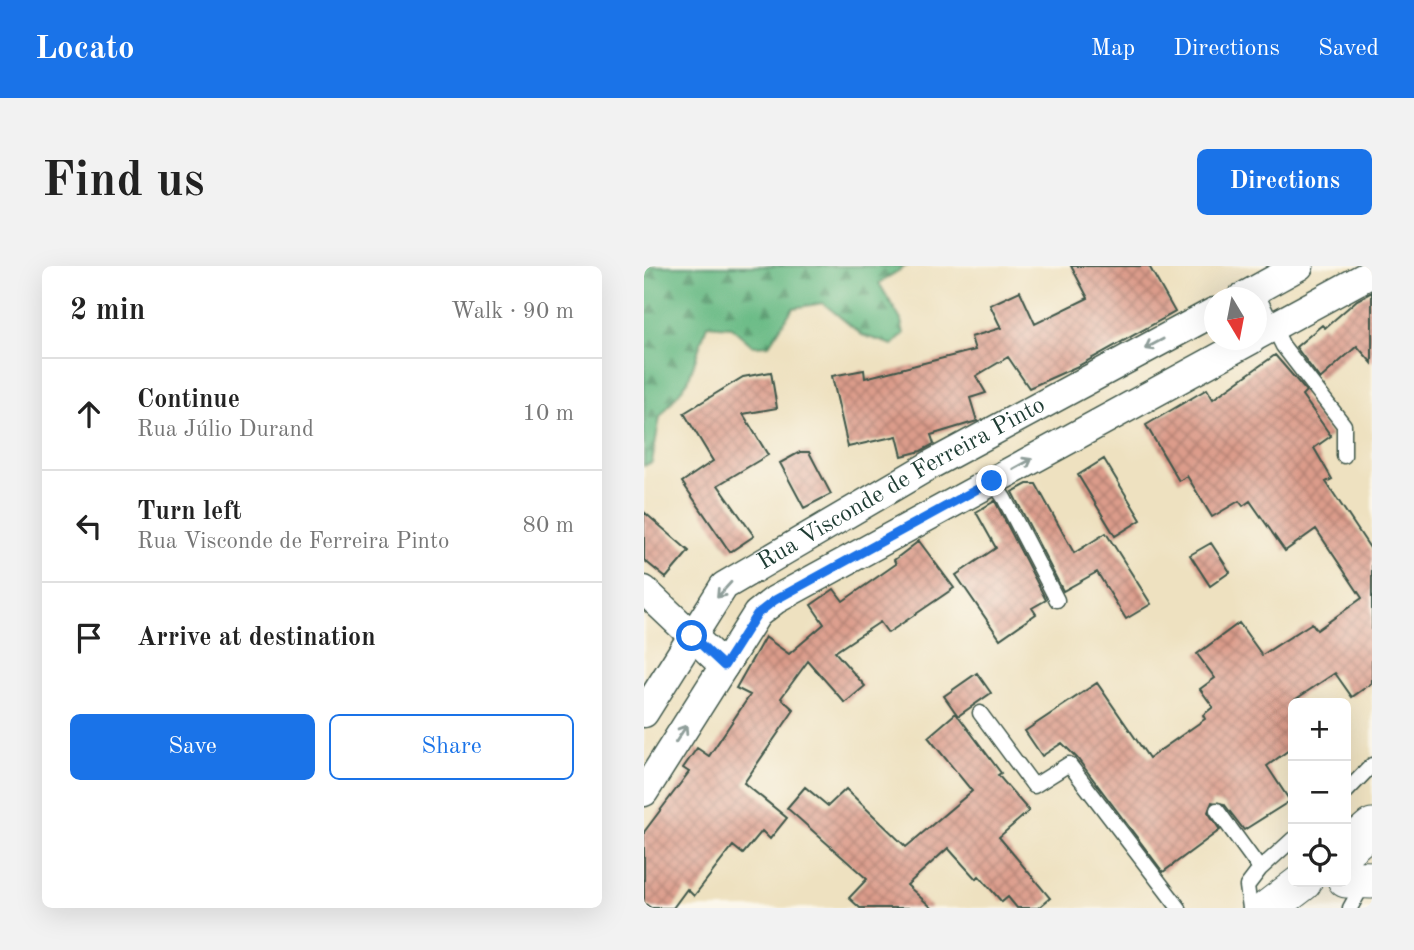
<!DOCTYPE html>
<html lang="en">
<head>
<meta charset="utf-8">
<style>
	body { margin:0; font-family:"Old Standard TT",serif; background:#f2f2f2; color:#222 }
	.controls { position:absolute; right:21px; bottom:21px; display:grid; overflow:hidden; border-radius:10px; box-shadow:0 7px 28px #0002 }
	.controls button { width:63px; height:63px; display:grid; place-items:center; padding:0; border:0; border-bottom:2px solid #e0e0e0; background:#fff; color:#222; font:35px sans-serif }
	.compass { position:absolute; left:560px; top:21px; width:63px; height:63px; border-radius:50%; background:#fff; box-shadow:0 7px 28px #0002; rotate:170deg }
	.stop { position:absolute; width:21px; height:21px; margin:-16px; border:5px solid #1a73e8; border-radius:50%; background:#fff }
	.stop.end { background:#1a73e8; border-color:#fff; box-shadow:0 2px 7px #0008 }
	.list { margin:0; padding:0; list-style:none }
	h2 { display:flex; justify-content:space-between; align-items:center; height:91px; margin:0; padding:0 28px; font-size:30px }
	h2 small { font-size:23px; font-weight:400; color:#767676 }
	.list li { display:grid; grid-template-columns:46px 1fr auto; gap:21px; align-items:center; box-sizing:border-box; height:112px; padding:0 28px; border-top:2px solid #e0e0e0 }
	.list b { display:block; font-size:26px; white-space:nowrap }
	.list p { margin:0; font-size:23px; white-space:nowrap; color:#767676 }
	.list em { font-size:23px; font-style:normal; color:#767676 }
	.actions { display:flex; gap:14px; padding:21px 28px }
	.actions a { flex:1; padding:16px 0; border:2px solid #1a73e8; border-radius:10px; text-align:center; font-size:24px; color:#1a73e8 }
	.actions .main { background:#1a73e8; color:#fff }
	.icon { flex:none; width:38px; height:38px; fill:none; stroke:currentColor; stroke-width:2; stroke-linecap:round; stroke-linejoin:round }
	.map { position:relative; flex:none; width:728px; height:642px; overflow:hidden; border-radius:10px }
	header { display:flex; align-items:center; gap:42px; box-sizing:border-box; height:98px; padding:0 35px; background:#1a73e8; color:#fff }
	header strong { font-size:33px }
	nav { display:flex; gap:38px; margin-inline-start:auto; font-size:24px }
	.intro { display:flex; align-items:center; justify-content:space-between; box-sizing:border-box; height:168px; padding:0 42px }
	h1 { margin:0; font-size:49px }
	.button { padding:18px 32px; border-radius:10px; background:#1a73e8; color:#fff; font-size:24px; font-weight:700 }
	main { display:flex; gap:42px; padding:0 42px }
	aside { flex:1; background:#fff; border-radius:10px; box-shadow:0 7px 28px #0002 }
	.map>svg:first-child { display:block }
	.forest { fill:url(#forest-firs); stroke:#457c5d; stroke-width:2 }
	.building { fill:url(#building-cross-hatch) }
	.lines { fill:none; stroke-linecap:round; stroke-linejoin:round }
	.service-casing { stroke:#3e5649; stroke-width:17 }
	.minor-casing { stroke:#3e5649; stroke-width:31 }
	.tertiary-casing { stroke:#3e5649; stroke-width:39 }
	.service { stroke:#fff; stroke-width:14 }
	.minor { stroke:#fff; stroke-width:28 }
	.tertiary { stroke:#fff; stroke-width:37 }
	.oneway { stroke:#8f9e9a }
	.route { stroke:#1a73e8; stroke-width:9 }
	.labels { text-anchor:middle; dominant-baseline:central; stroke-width:7; stroke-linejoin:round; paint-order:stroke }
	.street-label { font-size:24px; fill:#1f3d34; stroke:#fbf7ec }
</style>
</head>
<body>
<header>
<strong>Locato</strong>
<nav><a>Map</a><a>Directions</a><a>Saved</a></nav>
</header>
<div class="intro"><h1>Find us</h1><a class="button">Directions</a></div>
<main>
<aside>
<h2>2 min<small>Walk · 90 m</small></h2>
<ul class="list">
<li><svg class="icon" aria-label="ahead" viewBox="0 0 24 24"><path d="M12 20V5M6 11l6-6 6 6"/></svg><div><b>Continue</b><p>Rua Júlio Durand</p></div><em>10 m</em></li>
<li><svg class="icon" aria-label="left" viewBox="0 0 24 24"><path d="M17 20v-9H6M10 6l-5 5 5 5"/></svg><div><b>Turn left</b><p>Rua Visconde de Ferreira Pinto</p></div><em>80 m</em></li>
<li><svg class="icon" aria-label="arrive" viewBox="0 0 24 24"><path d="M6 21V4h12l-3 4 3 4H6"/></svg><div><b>Arrive at destination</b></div></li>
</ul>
<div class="actions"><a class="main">Save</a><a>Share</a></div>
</aside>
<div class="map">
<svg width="728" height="642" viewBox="0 0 728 642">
	<defs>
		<pattern id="forest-firs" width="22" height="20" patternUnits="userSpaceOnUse" patternTransform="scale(1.75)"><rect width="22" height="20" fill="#6bbb86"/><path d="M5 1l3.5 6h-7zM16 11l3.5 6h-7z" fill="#57996e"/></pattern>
		<pattern id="building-cross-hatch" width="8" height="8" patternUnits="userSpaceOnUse" patternTransform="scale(1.75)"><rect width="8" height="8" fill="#dc9c8b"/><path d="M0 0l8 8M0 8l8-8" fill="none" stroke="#b28072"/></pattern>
	</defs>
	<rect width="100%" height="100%" fill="#fbf7ec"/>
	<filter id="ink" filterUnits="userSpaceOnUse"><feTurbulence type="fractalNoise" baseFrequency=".0143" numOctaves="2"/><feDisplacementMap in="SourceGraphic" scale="14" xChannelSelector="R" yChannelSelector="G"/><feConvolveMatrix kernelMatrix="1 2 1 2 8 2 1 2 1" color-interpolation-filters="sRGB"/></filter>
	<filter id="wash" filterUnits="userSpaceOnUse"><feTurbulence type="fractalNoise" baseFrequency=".00686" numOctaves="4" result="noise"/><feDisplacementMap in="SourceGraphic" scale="28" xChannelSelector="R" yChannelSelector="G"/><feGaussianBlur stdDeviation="1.57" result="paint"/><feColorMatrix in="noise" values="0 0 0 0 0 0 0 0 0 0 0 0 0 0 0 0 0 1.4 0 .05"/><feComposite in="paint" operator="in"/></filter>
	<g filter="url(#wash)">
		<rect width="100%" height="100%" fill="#eee1c0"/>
		<path class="forest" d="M0,0H262L235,17L257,54L260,68L249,79L218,69L179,37L149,42L125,79L109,80L87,61L63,59L44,115L16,151L8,196L0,200Z"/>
		<g id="blocks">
			<path class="building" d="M427,0H505L531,46L434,100L385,122L364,91L332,110L342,127L326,132L333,155L287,169L290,178L277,185L258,190L253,170L204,181L188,110L220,104L221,112L331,84L327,71L357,62L346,39L376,25L391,58L444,32Z
				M728,26V97L713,80L676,113L652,81L678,59L681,62L713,34Z
				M631,89L662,125L658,129L687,170L670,182L688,213L682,216L728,285V417L708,431L691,407L649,435V481L623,500L646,535L600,564L580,538L568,536L564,546L576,564L519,606L433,492L418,477L398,490L381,465L453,417L505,492L561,453L559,449L569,441L556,423L571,412L553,388L595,357L618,389L668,357L673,364L718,332L672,263L641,285L606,235L599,240L595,235L568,251L543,210L535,215L502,159L563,123L569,133Z
				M127,106L133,142L99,148L124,189L74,219L110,270L86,286L38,216L69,195L40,147L99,111Z
				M156,186H165L187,228L160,242L136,197Z
				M460,193L497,254L471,270L434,209Z
				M383,218H392L430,287L462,267L507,338L482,353L453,306L419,325L368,226Z
				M351,235L402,334L388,342L392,348L356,373L312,309L352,282L332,246Z
				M0,246L45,285L22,312L0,294Z
				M275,275L310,322L244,367L236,356L191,386L221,420L201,437L164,395L137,432L150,444L100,517L143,552L126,573L118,565L99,588L89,580L50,630L43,623L29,642H7L0,637V566L45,506L39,502L53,482L65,490L106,429L92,422L121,371L145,388L180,358L167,339L190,323L199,335L252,298L250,294Z
				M567,277L586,306L566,320L546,289Z
				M333,407L347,427L314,450L300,430Z
				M312,447L357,507L354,509L385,545L355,571L406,632L394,642H373L364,631L358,636L335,610L332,613L304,582L263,619L288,642H216L205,632L223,613L143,542L161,521L184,540L202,523L262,581L328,525L284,471Z"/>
		</g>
	</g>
	<g filter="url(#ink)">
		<use href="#blocks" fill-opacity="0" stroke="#3e5649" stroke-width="2"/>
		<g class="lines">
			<g class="service-casing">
				<path id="service" d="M611,24L639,80L700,159V190
					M348,215L360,232L413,334
					M336,447L390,520L425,498L535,642
					M702,526L728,499
					M573,544L616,603
					M606,642L603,620L616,603L649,573
					M706,642L720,617"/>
			</g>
			<g class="minor-casing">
				<g id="minor">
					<path d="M597,32L655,0"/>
					<path d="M612,70L728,7"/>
					<path d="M0,324L80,400"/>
					<path id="s1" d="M0,447L80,320L288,198L570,46"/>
					<path d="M0,526L113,348L131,334L607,74"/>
				</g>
			</g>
			<g class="tertiary-casing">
				<path id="tertiary" d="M702,583L728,561
					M702,613L728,614
					M625,642L659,616"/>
			</g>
			<use href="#service" class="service"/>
			<use href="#minor" class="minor"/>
			<use href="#tertiary" class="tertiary"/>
		</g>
		<defs><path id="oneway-shaft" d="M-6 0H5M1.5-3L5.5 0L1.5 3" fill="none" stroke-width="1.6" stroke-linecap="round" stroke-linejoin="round" transform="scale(1.75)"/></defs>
		<g class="oneway">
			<use href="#oneway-shaft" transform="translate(510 78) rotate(152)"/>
			<use href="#oneway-shaft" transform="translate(379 198) rotate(-29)"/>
			<use href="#oneway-shaft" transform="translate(80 324) rotate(132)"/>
			<use href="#oneway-shaft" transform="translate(37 468) rotate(-57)"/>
		</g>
	</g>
	<g class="lines" filter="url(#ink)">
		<path class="route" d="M48,370L80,400L113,348L131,334L348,215"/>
	</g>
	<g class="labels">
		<g class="street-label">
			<text stroke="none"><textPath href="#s1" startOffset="355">Rua Visconde de Ferreira Pinto</textPath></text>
		</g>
	</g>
</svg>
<div class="controls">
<button>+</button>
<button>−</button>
<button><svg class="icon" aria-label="locate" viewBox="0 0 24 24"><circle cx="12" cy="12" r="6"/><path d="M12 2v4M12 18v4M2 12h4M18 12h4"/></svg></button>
</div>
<svg class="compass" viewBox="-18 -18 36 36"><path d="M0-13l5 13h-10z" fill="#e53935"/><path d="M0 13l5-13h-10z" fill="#767676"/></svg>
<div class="stop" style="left:48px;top:370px"></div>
<div class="stop end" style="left:348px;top:215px"></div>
</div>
</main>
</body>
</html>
